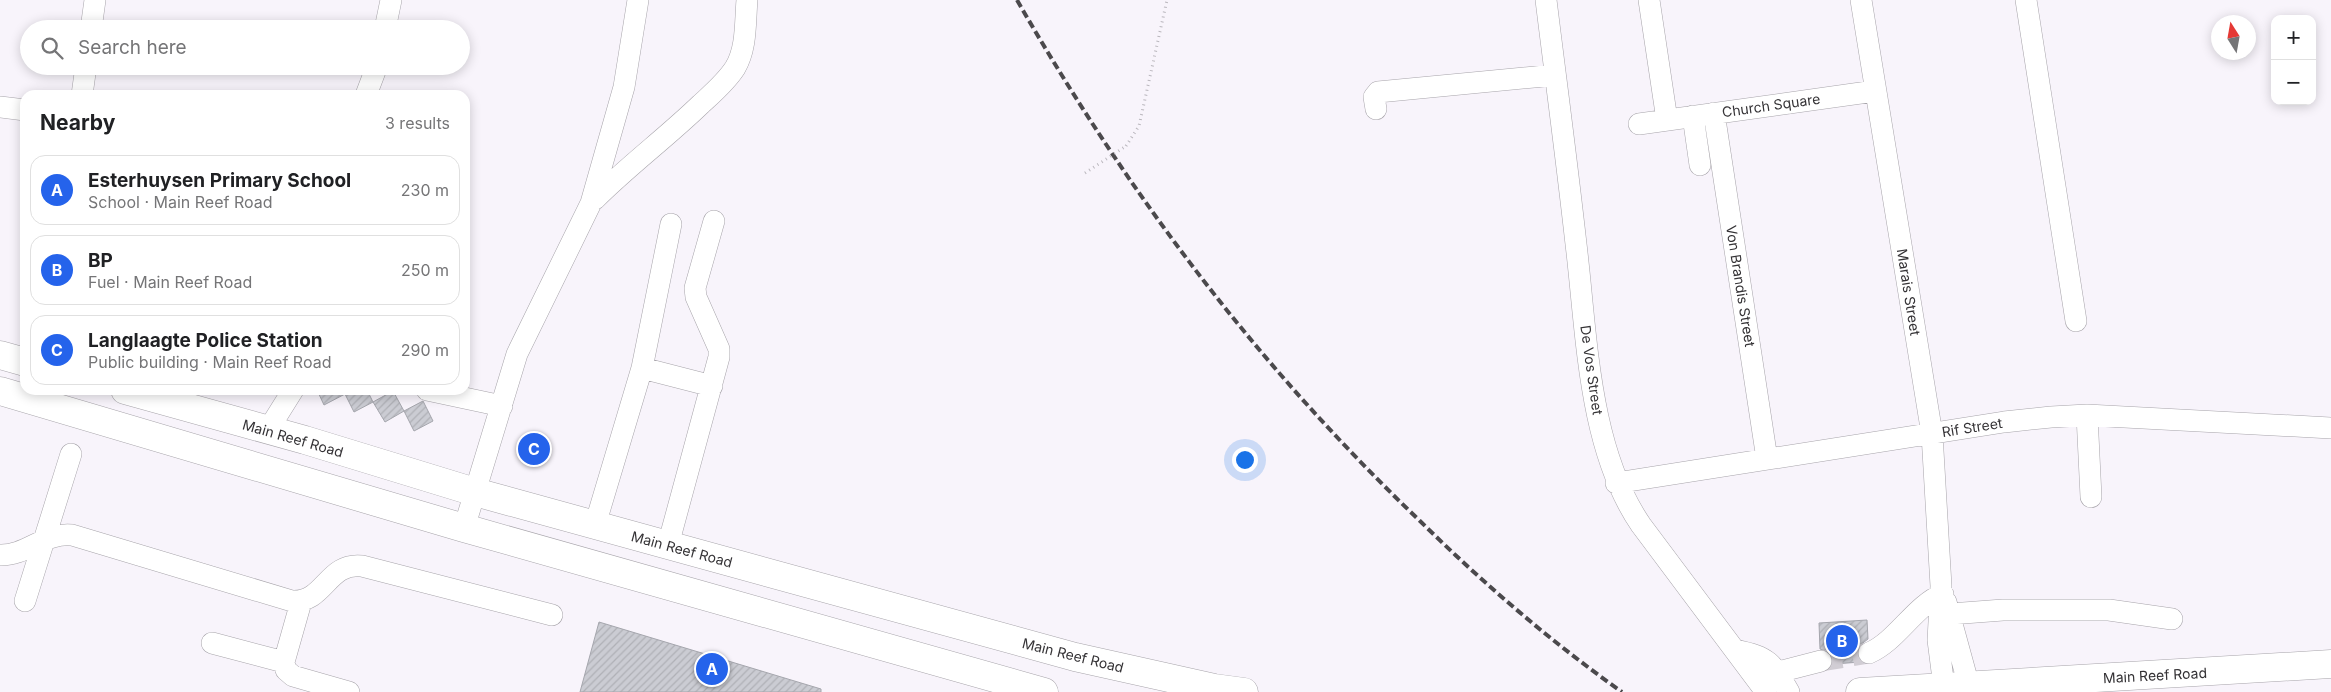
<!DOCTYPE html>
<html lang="en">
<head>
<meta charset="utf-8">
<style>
	body { margin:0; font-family:Inter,sans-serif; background:#f2f2f2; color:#202124 }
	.controls { position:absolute; right:15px; top:15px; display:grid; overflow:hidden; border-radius:10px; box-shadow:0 2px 12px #0003 }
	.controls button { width:45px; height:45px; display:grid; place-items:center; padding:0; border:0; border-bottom:1px solid #e0e0e0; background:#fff; color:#202124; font:25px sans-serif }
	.compass { position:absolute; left:2211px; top:15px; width:45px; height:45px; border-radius:50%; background:#fff; box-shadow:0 2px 12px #0003; rotate:349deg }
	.you { position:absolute; left:1244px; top:459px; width:18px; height:18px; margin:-12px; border:4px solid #fff; border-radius:50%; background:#1a73e8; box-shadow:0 0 0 8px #1a73e833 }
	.badge { display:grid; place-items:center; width:32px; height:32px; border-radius:50%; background:#2563eb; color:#fff; font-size:16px; font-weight:700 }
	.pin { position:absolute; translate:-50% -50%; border:2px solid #fff; box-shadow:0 1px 5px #0006 }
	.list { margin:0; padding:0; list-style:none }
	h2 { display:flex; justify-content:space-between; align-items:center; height:65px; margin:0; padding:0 20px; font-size:21px }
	h2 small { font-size:16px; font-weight:400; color:#757577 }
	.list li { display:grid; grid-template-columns:32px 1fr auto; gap:15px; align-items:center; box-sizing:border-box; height:70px; margin:0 10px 10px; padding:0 10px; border:1px solid #e0e0e0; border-radius:15px }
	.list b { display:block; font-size:19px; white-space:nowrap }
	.list p { margin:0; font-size:16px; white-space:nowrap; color:#757577 }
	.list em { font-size:16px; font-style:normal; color:#757577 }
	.icon { flex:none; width:28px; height:28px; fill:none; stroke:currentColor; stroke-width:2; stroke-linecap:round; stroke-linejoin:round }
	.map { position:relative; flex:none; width:2331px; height:692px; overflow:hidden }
	.search { position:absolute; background:#fff; box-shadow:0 2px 12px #0003; left:20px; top:20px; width:450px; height:55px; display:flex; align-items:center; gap:12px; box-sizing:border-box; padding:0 18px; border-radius:28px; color:#757577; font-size:19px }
	.panel { position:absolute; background:#fff; box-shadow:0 2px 12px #0003; left:20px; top:90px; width:450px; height:305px; border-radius:15px }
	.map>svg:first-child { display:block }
	.building { fill:url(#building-hatch); stroke:#a5a6ad }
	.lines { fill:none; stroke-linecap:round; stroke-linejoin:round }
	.minor-tunnel { stroke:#d1cdd4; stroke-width:21; stroke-dasharray:21 11; stroke-linecap:butt }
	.minor-casing { stroke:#a7a4aa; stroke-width:22 }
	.major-casing { stroke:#a7a4aa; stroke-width:29 }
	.path { stroke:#bab7bd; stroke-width:3; stroke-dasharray:1 4; stroke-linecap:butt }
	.minor { stroke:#fff; stroke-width:21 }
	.major { stroke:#fff; stroke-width:28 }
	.rail { stroke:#4b494c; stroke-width:4; stroke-dasharray:8 4; stroke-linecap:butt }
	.path-bridge { stroke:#bab7bd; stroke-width:3; stroke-dasharray:1 4; stroke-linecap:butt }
	.labels { text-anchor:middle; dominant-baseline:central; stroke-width:5; stroke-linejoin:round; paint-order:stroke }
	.street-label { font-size:14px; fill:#353336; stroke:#fff }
</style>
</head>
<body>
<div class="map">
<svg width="2331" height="692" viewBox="0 0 2331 692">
	<defs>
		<pattern id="building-hatch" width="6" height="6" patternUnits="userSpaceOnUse" patternTransform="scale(1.25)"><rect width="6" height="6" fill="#cbccd3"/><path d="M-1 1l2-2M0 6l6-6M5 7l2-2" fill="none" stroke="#afb0b6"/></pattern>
	</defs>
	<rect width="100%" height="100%" fill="#f8f4fb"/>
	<path class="building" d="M317,390H367L373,402L354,412L345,394L324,405Z
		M393,391L404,411L385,422L373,402Z
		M423,401L433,421L414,431L404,411Z
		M1867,620L1868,639L1859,646L1857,652L1861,662L1833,664L1830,653L1820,649L1819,623Z
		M599,622L821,689V692H580Z"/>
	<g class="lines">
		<path class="minor-tunnel" d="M1821,661L1869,653"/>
		<g class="minor-casing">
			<path id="minor" d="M1546,0C1556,81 1567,163 1576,244C1587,335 1588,448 1641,525L1766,692
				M1649,0L1667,120
				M1861,0L1932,434L1941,586L1938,640L1944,687
				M2026,0L2076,321
				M91,29L95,0
				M385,29L391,0
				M82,95L86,66
				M366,95L377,66
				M0,107L25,110
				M1376,109L1374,97L1378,92L1555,75
				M1714,113L1767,459
				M1693,116L1700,165
				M1639,124L1875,91
				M595,199C629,165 667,137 701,104C713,93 726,82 735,68C747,48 745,22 747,0
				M642,368L712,386
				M427,390L502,406
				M2087,415L2091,497
				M268,430L293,390
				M1616,483L2004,422L2051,417L2087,415L2331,428
				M595,525L642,368L671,224
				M464,528L517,354L591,203L624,87L638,0
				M668,545L719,357V349L696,297L695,288L714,221
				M0,555C26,556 45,532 72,535L292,601C325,603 327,562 362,566L552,615
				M25,601L71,454
				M1946,602L1969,686
				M1950,614L2003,610H2109L2172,619
				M212,643L284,662L301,602
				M1735,650C1769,657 1772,662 1789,692
				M1869,653C1897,641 1915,605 1943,594
				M284,662L286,670L293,676L349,692
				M1778,672L1821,661"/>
		</g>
		<g class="major-casing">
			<path id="major" d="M0,355L25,362
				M125,390L305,440L475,492L1075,657L1214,688L1244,692
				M0,391L464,528L1044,692
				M1860,692L2331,664"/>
		</g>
		<path class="path" d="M1126,146L1139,126L1167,0"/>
		<use href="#minor" class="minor"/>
		<use href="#major" class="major"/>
		<path class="rail" d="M1017,0C1129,195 1257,365 1420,521C1483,583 1550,641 1622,692"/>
		<path class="path-bridge" d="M1085,173L1126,146"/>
	</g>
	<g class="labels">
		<g class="street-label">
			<text transform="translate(1771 105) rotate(-8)">Church Square</text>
			<text transform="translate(1741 286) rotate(81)">Von Brandis Street</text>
			<text transform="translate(1909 292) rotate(81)">Marais Street</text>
			<text transform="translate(1592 370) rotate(82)">De Vos Street</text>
			<text transform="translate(1972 427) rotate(-9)">Rif Street</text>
			<text transform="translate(293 438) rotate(16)">Main Reef Road</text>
			<text transform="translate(682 549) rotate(15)">Main Reef Road</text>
			<text transform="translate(1073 655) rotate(14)">Main Reef Road</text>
			<text transform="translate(2155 675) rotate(-3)">Main Reef Road</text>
		</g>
	</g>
</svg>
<div class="controls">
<button>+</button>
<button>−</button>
</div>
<svg class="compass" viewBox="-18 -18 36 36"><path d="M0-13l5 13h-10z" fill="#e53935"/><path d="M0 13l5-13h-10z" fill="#757577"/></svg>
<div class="you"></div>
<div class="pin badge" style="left:712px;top:669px">A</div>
<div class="pin badge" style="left:1842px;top:641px">B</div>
<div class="pin badge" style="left:534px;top:449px">C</div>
<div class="search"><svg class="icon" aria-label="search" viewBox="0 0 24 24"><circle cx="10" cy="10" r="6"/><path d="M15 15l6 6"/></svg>Search here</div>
<section class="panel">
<h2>Nearby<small>3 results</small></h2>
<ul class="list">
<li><span class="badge">A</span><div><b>Esterhuysen Primary School</b><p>School · Main Reef Road</p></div><em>230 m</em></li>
<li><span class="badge">B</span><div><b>BP</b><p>Fuel · Main Reef Road</p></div><em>250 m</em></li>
<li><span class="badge">C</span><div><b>Langlaagte Police Station</b><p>Public building · Main Reef Road</p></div><em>290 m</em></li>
</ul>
</section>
</div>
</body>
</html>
